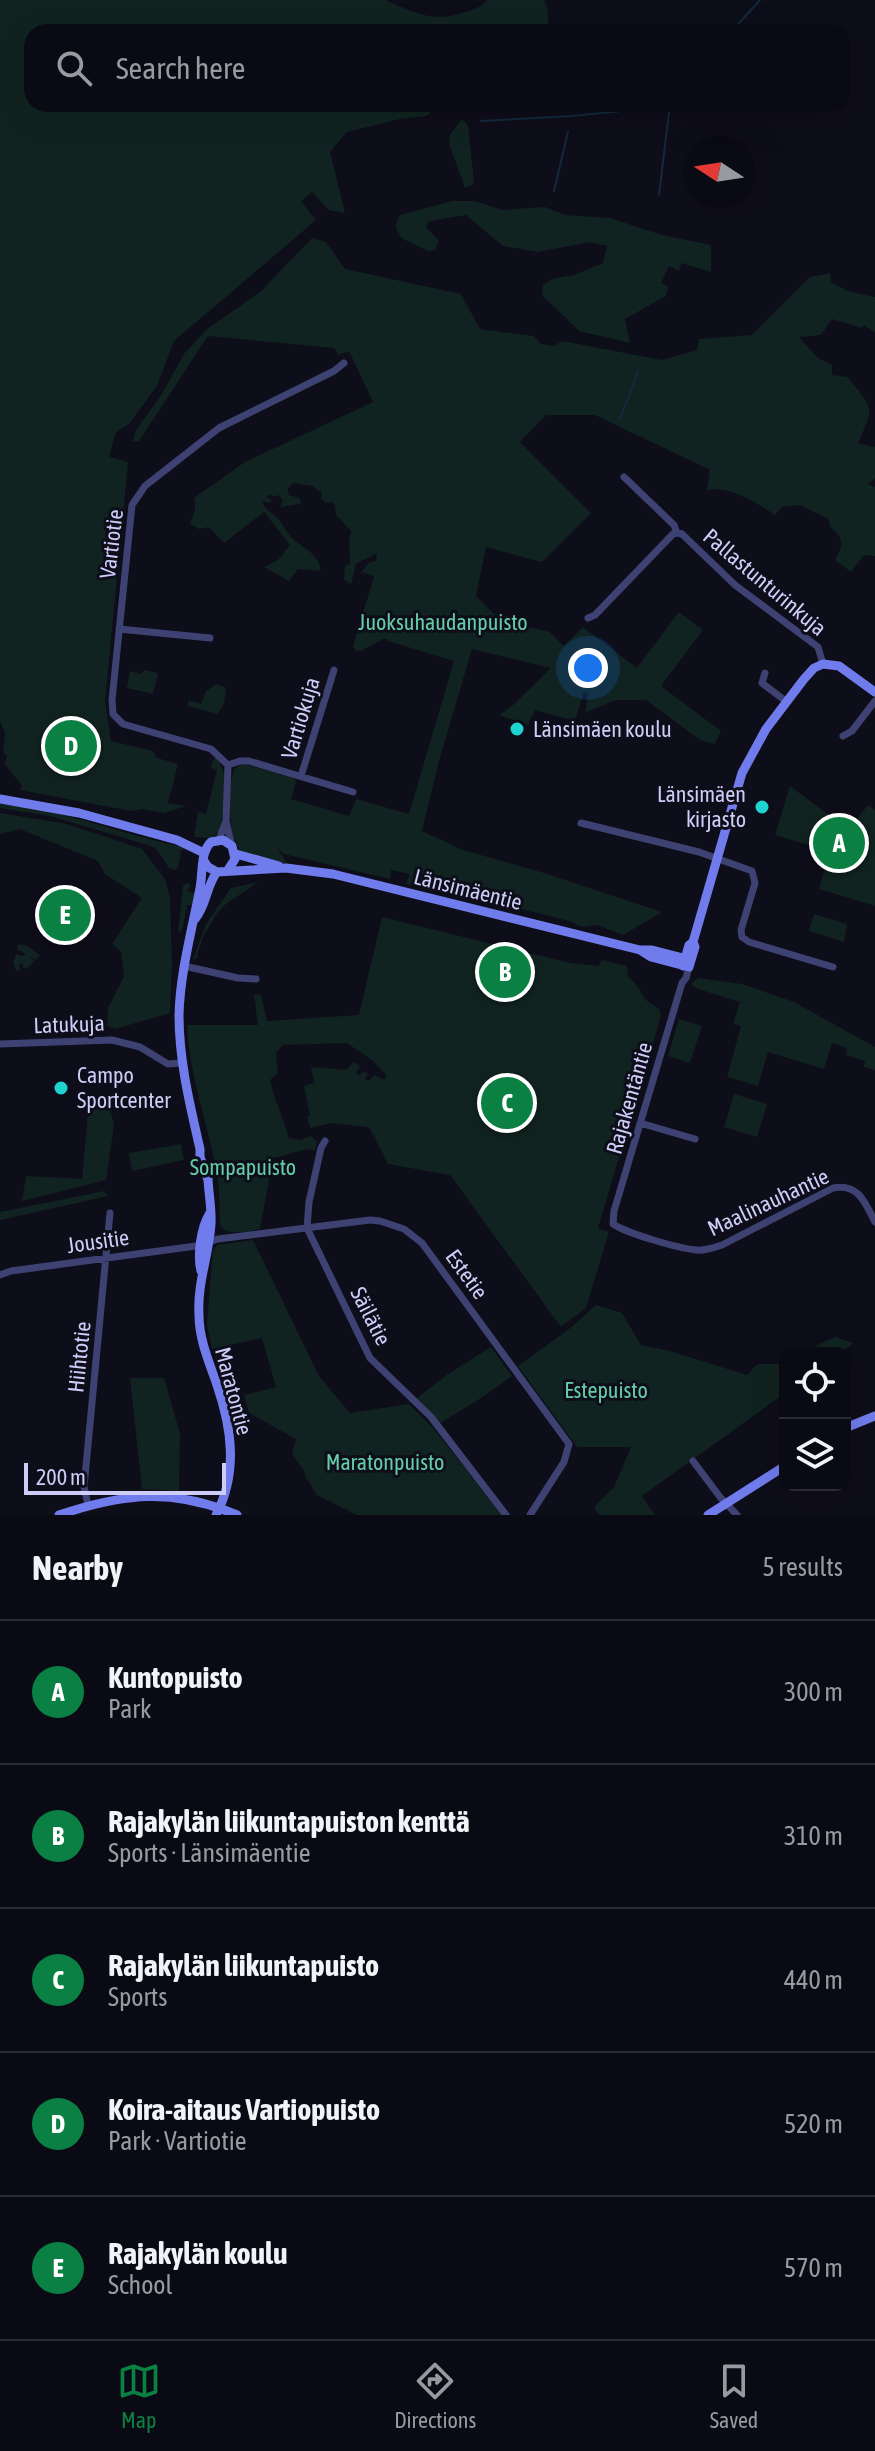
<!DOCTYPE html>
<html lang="en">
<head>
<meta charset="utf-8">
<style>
	body { margin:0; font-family:"Asap Condensed",sans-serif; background:#181822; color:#f1f3f6 }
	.controls { position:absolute; right:24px; bottom:24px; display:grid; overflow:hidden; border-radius:16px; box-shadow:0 8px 32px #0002 }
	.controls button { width:72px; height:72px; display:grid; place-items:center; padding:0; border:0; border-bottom:2px solid #2a2b34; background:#0a0a14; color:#f1f3f6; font:40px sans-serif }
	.compass { position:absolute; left:683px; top:136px; width:72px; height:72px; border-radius:50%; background:#0a0a14; box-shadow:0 8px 32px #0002; rotate:282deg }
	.scale { position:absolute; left:24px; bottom:20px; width:202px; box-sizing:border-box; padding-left:8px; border:4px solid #cdcdf8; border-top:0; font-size:22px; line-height:28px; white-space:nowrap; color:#cdcdf8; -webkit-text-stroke:6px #0e0d1a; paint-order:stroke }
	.you { position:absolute; left:588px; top:668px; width:28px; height:28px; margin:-20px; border:6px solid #fff; border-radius:50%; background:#1a73e8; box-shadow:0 0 0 12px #1a73e833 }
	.badge { display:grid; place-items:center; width:52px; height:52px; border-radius:50%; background:#0b8043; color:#fff; font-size:26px; font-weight:700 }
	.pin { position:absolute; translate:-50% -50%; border:4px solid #fff; box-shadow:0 2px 8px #0006 }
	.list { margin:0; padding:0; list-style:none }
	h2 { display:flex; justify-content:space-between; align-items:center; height:104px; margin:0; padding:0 32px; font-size:34px }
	h2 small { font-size:26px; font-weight:400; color:#999aa0 }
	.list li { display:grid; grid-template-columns:52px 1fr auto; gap:24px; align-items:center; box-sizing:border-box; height:144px; padding:0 32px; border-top:2px solid #2a2b34 }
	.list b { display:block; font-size:30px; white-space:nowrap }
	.list p { margin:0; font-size:26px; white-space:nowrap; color:#999aa0 }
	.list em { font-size:26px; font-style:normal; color:#999aa0 }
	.icon { flex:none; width:44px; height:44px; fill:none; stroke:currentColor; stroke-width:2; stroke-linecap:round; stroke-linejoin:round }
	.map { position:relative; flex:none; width:875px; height:1515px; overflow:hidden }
	.search { position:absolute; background:#0a0a14; box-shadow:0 8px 32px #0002; left:24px; right:24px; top:24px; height:88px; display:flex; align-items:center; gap:20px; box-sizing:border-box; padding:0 28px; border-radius:24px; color:#999aa0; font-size:30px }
	.sheet { height:824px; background:#0a0a14 }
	nav { display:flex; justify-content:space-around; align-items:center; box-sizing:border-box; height:112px; border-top:2px solid #2a2b34; background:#0a0a14; font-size:22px; color:#999aa0 }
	nav a { display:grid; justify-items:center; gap:4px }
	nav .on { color:#0b8043 }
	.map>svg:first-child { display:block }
	.green { fill:#112320 }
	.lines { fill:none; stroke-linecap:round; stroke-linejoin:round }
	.stream { stroke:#13293d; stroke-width:2 }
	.street { stroke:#3e4273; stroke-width:7 }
	.secondary { stroke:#707cec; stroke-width:9 }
	.poi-dot { fill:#1dd4d0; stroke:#0e0d1a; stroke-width:3 }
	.labels { text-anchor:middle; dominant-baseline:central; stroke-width:6; stroke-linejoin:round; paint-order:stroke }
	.street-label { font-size:22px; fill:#cdcdf8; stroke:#0e0d1a }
	.park-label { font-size:22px; fill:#64cda6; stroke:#0e0d1a }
	.poi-label { font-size:22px; fill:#cdcdf8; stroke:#0e0d1a; text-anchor:start }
</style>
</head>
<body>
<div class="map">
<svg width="875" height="1515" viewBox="0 0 875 1515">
	<rect width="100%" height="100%" fill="#0e0d1a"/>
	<path class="green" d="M0,0H385C414,12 433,24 465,12C474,9 481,8 487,0H544L547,6L549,32H32V104H438L427,116L400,119L347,132L330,152L345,213L328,210L312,192L301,201L316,220L174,341L157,386L129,424L116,432L109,457L128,462L105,702L111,741L153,751L157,758L178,764L168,803L186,806L164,813L142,809L131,811L20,790L22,786L5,764L7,755L3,753L5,733L0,721Z
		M462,119L468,125L474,181L473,185L465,188L449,144L450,135Z
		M452,201H475L502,210L545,207L565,215L610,218L662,235L711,245V272L681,263L679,271L669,266L661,283L668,287L666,296L625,319L630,343L579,331L542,295L543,285L552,279L574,275L603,263L607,246L590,242L538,252L503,246L466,215L429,221L426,227L439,241L435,250L428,251L401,238L395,226L400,215Z
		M312,238L326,242L345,269L461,294L480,329L534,336L541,344L554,346L562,341L662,360L697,350L699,339L752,335L810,277L830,273L831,282L847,291L875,297V333L864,325L862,328L832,319L821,335L799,337L818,358L832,365V375L848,377C874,411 875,405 858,443L875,447V478L868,484L875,487V556L864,555L851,572L835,560C844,544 844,538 830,527L829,519L800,505L782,507L775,515C757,503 730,485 707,490L710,470L595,415H546L520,442L591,513L542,562L486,547L476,596L501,621L550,632L564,646L583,627L637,668L679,612L703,630L661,686L721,731L715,744L700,740L646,700H616L585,713L588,693L584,691L575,721L535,710L528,725L499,715L513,705L551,668L472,649L439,761L422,831L463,850L544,873L662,912L623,935L597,925L582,927L569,921L455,892L406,884L410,874L391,870L390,879L284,854L277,848L287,863L246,856C228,846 226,788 234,771C237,765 239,766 244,764L294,778L296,782L291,799L349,816L356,799L409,814L454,661L388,641L385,638L361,651H356L353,647L374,576L361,572L370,562L376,561L377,553L356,564L351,584L344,580L345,566L350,564L349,542L351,531L336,515L335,505L332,502L326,503L321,499L322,493L312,486L293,483L288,489L289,495L299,498L301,504L280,507L283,501L279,495L273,497L270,494L267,497L272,500L270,503L262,501C265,511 274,513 280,521C284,526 286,532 291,537C304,549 318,553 321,571L298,569L289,581L264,567L278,560L290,545L264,512L224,543L209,527L199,529L190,524L195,510L194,498L245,462L373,402L349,351L338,355L334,348L208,336L139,441H133L136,430L160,397L184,354L207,329L260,292Z
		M144,670L158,673L153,694L127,688L130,671L141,674Z
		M217,684L226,688L224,704L218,714L187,706L189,700L201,704L206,691Z
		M215,757C232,774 223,809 220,831L212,838L194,837L198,812L206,814L217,770L210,767Z
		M790,786L849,830L868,805L875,810V906L819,889L829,851L775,835Z
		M0,804C64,809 122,835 184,847L183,851L179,850L181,853L178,868L175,870L169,868L157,850L151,846L50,816L0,808Z
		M0,813L67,824L142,849L165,879L170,898L172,964L170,1013L115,1029L107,1026L108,1008L124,976L121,952L112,944L142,898L105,874L98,861L20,829L0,834Z
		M258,882L226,904L217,913L203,937L196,959H193L206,924L231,888Z
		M187,883L191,885L187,891L195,893L192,905H187L182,931L178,932L183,886Z
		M814,914L847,924L844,942L809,931Z
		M382,917L571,963L598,966L602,960L627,966L628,977L635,983L646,1000L659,1009L661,1016L598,1228L609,1232L586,1308L561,1327L450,1175L388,1164L370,1129L367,1127L333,1123L310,1128L307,1116L310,1115L304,1086L314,1083L311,1067L346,1070L354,1062L360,1066L356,1073L360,1075L363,1071L368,1074L365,1079L369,1081L374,1075L385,1080L386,1075L373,1061L347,1043L283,1045L276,1053L278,1073L270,1080C274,1101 284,1117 289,1138L301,1140L311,1136L317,1142L315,1151L307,1149L273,1158L260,1229C246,1231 229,1237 220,1225C219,1210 220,1195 218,1181C210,1128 189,1078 187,1025H258L254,994L261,995L267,1021L359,1015Z
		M18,944L27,946L40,955L36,960L30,956L34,961L29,967L24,969L22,964H19L21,970L16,971L13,963L16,954L22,956L26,954L17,949Z
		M698,978L742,984L794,1002L875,1047V1070L864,1067L865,1061L846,1055L847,1048L832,1043L824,1069L768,1052L758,1086L727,1077L741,1026L733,1024L740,1002L698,989L691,984Z
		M679,1019L702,1026L690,1063L668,1056Z
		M734,1094L767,1104L757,1137L724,1127Z
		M89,1102L110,1108L114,1125L106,1180L22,1201L26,1176L82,1179Z
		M181,1144L184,1160L132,1171L129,1153Z
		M104,1191L108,1196L0,1220V1212Z
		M253,1240L319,1376L350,1413L409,1404L434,1429L502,1515H357L317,1495L305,1476L304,1471L292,1454L296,1439L249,1413L244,1395L276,1387L262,1338L212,1349L207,1324L213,1250L218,1245Z
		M596,1305L622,1313L641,1345L670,1351L747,1375L757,1364H777L785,1360V1393L642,1496L655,1515H599L594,1507L614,1487L631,1447H577L518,1366L569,1329Z
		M835,1337L854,1343L840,1353H800Z
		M491,1347L512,1376L475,1402L440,1423L416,1399L448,1374Z
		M130,1378H164L180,1434L179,1491L142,1489Z"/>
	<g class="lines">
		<path class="stream" d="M731,32L760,0
			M481,121L572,116L653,108
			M554,191L568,132
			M659,195L670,104
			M620,419L638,372"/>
		<path class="street" d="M624,477L674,525L677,533
			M677,533L682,534L735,585L818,647L823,664
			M588,618L595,615L673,534L677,533
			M119,629L210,638
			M765,673L762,683L787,702
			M843,736L852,731L875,701
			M228,765L240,761H249L353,792
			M301,776L334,670
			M581,823L699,852L752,871L755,883L741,930L742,937L749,942L833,967
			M219,840L226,821
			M232,846L226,821L228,765L211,749L123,724L113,714L112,700L132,505L145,486L219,428L334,371L344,363
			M184,966L238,978L256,979
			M689,967L686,978L682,983L614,1211L613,1224C628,1234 678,1248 696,1250C705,1251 713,1248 722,1245L833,1188C858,1183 865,1202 875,1222
			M0,1044L112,1040L140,1047L168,1064L182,1063
			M640,1123L695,1139
			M325,1141L321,1148L309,1202L307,1228L370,1358L431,1417L506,1515
			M0,1275L11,1271L196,1246L218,1239L370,1220L380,1221L404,1229L422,1243L569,1444L564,1462L530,1515
			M693,1461L720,1497L737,1515
			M88,1505L84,1487L110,1213"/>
		<path class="secondary" d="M0,799L79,813L177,840L204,853
			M236,854L279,866
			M204,861L208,867L217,872L286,868L333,874L640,950H652L691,960
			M195,919C207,905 206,886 217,872
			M640,950L651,957L689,967L695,947L693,942
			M683,966L689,945L693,942L742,773L766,729L804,679L814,668L823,664L839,666L875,692
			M208,1176C208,1191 212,1208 211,1224C209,1255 197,1283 199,1315C199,1339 209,1362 217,1385C232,1429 238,1473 216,1515
			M208,1180L200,1157V1149C190,1105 179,1061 179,1015C180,973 192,930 200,888C203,873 200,853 211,842L223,840L232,846L235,859L228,870
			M201,1271C197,1255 201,1227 210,1213
			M845,1428L875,1416
			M59,1515C124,1493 173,1488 237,1515
			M708,1515L785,1466"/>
	</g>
	<g class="poi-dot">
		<circle cx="517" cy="729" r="8"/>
		<circle cx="762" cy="807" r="8"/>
		<circle cx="61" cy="1088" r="8"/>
	</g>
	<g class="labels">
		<g class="street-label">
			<text transform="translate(111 544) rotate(-83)">Vartiotie</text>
			<text transform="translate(765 582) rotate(40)">Pallastunturinkuja</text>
			<text transform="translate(300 718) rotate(-73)">Vartiokuja</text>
			<text transform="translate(468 889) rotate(14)">Länsimäentie</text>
			<text transform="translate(69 1024) rotate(-2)">Latukuja</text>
			<text transform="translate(629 1098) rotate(-74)">Rajakentäntie</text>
			<text transform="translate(768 1202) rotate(-25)">Maalinauhantie</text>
			<text transform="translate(98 1241) rotate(-8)">Jousitie</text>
			<text transform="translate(467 1274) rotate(54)">Estetie</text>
			<text transform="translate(371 1316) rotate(63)">Säilätie</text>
			<text transform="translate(79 1357) rotate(-84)">Hiihtotie</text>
			<text transform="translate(234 1391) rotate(75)">Maratontie</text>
		</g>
		<g class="park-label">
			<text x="443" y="622">Juoksuhaudanpuisto</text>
			<text x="243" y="1167">Sompapuisto</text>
			<text x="606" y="1390">Estepuisto</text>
			<text x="385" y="1462">Maratonpuisto</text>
		</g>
		<g class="poi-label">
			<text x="533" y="729">Länsimäen koulu</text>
			<text x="746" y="794" text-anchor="end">Länsimäen<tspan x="746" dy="25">kirjasto</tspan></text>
			<text x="77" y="1075">Campo<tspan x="77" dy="25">Sportcenter</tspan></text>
		</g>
	</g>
</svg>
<div class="controls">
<button><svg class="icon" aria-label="locate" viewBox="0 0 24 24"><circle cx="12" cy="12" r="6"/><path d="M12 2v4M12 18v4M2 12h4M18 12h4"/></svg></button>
<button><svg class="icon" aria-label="layers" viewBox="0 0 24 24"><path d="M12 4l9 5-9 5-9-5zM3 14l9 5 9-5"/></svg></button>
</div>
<svg class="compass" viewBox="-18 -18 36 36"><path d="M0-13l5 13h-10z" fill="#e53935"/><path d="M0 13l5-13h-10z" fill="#999aa0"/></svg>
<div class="scale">200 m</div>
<div class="you"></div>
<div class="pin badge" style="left:839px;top:843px">A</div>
<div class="pin badge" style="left:505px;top:972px">B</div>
<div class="pin badge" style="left:507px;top:1103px">C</div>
<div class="pin badge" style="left:71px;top:746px">D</div>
<div class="pin badge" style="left:65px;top:915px">E</div>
<div class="search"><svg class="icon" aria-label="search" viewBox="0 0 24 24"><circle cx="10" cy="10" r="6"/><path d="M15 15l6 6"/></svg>Search here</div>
</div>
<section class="sheet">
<h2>Nearby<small>5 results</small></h2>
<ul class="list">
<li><span class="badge">A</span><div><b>Kuntopuisto</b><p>Park</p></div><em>300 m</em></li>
<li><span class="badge">B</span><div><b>Rajakylän liikuntapuiston kenttä</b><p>Sports · Länsimäentie</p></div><em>310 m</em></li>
<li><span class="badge">C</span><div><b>Rajakylän liikuntapuisto</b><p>Sports</p></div><em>440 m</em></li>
<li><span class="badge">D</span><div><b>Koira-aitaus Vartiopuisto</b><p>Park · Vartiotie</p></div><em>520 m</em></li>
<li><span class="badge">E</span><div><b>Rajakylän koulu</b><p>School</p></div><em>570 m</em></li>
</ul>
</section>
<nav>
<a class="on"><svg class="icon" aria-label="map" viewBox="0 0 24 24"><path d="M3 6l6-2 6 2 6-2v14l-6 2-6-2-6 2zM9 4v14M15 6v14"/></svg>Map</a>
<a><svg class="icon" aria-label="directions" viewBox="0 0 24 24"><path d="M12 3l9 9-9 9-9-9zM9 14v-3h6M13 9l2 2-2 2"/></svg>Directions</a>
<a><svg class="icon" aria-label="saved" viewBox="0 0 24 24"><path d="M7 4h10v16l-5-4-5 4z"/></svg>Saved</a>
</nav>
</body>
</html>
